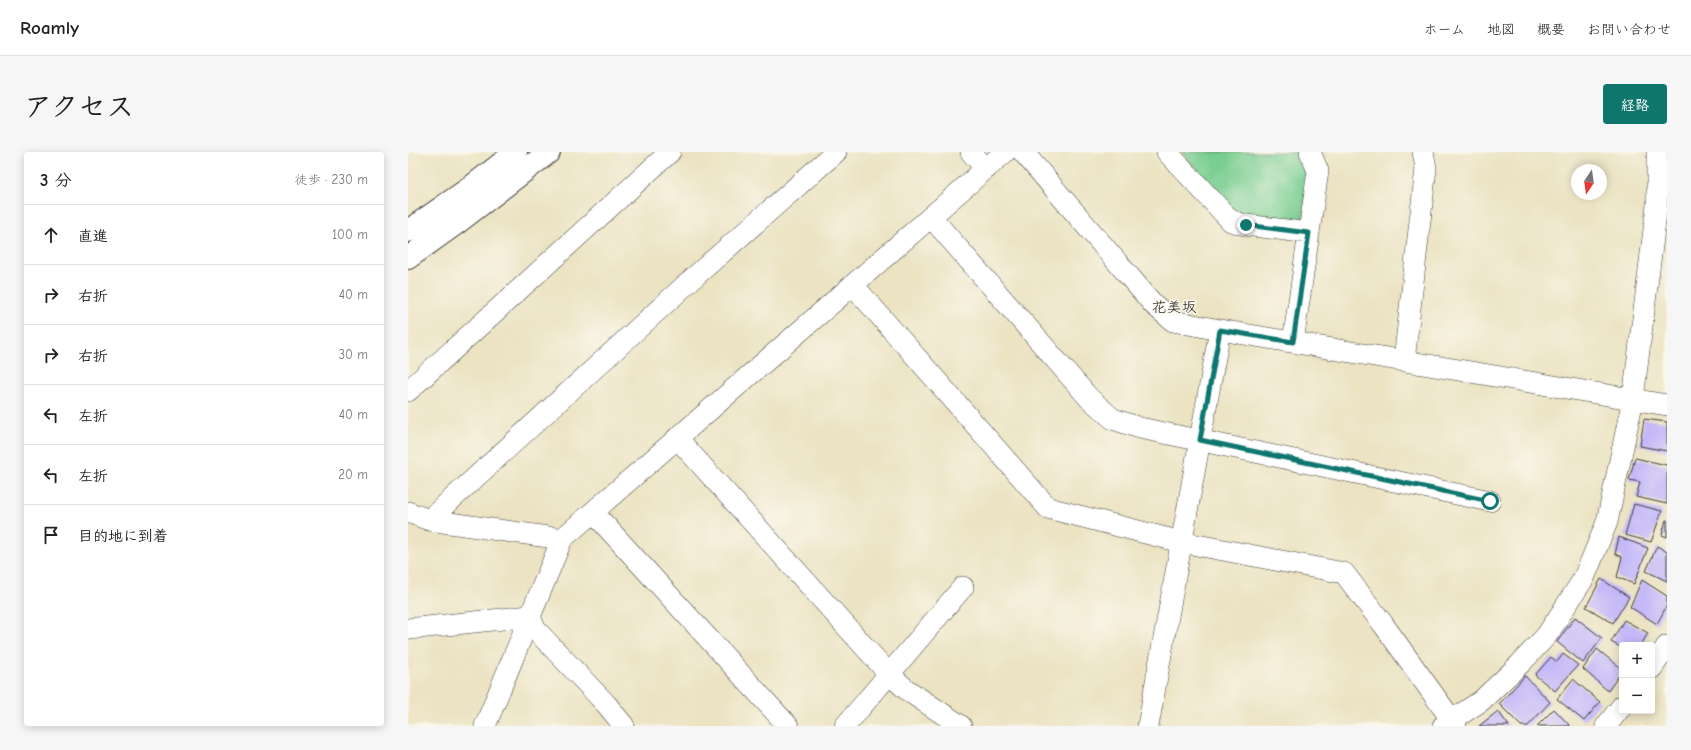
<!DOCTYPE html>
<html lang="ja">
<head>
<meta charset="utf-8">
<style>
	body { margin:0; font-family:"Comic Neue","Klee One",sans-serif; background:#f6f6f6; color:#202124 }
	.controls { position:absolute; right:12px; bottom:12px; display:grid; overflow:hidden; border-radius:4px; box-shadow:0 2px 10px #0003 }
	.controls button { width:36px; height:36px; display:grid; place-items:center; padding:0; border:0; border-bottom:1px solid #e0e0e0; background:#fff; color:#202124; font:20px sans-serif }
	.compass { position:absolute; left:1163px; top:12px; width:36px; height:36px; border-radius:50%; background:#fff; box-shadow:0 2px 10px #0003; rotate:193deg }
	.stop { position:absolute; width:12px; height:12px; margin:-9px; border:3px solid #0f766e; border-radius:50%; background:#fff }
	.stop.end { background:#0f766e; border-color:#fff; box-shadow:0 1px 4px #0008 }
	.list { margin:0; padding:0; list-style:none }
	h2 { display:flex; justify-content:space-between; align-items:center; height:52px; margin:0; padding:0 16px; font-size:17px }
	h2 small { font-size:13px; font-weight:400; color:#757577 }
	.list li { display:grid; grid-template-columns:26px 1fr auto; gap:12px; align-items:center; box-sizing:border-box; height:60px; padding:0 16px; border-top:1px solid #e0e0e0 }
	.list b { display:block; font-size:15px; white-space:nowrap }
	.list em { font-size:13px; font-style:normal; color:#757577 }
	.icon { flex:none; width:22px; height:22px; fill:none; stroke:currentColor; stroke-width:2; stroke-linecap:round; stroke-linejoin:round }
	.map { position:relative; flex:none; width:1259px; height:574px; overflow:hidden; border-radius:4px }
	header { display:flex; align-items:center; gap:24px; box-sizing:border-box; height:56px; padding:0 20px; background:#fff; border-bottom:1px solid #e0e0e0 }
	header strong { font-size:19px }
	nav { display:flex; gap:22px; margin-inline-start:auto; font-size:14px }
	.intro { display:flex; align-items:center; justify-content:space-between; box-sizing:border-box; height:96px; padding:0 24px }
	h1 { margin:0; font-size:28px }
	.button { padding:10px 18px; border-radius:4px; background:#0f766e; color:#fff; font-size:14px; font-weight:700 }
	main { display:flex; gap:24px; padding:0 24px }
	aside { flex:1; background:#fff; border-radius:4px; box-shadow:0 2px 10px #0003 }
	.map>svg:first-child { display:block }
	.green { fill:#78cd90; stroke:#4a7456 }
	.building { fill:#c4b8f8 }
	.lines { fill:none; stroke-linecap:round; stroke-linejoin:round }
	.street-casing { stroke:#3b3a35; stroke-width:22 }
	.secondary-casing { stroke:#3b3a35; stroke-width:24 }
	.street { stroke:#fff; stroke-width:21 }
	.secondary { stroke:#fff; stroke-width:22 }
	.route { stroke:#0f766e; stroke-width:5 }
	.labels { text-anchor:middle; dominant-baseline:central; stroke-width:3; stroke-linejoin:round; paint-order:stroke }
	.quarter-label { font-size:15px; fill:#1c1c1c; stroke:#fbf7ec }
</style>
</head>
<body>
<header>
<strong>Roamly</strong>
<nav><a>ホーム</a><a>地図</a><a>概要</a><a>お問い合わせ</a></nav>
</header>
<div class="intro"><h1>アクセス</h1><a class="button">経路</a></div>
<main>
<aside>
<h2>3 分<small>徒歩 · 230 m</small></h2>
<ul class="list">
<li><svg class="icon" aria-label="ahead" viewBox="0 0 24 24"><path d="M12 20V5M6 11l6-6 6 6"/></svg><div><b>直進</b></div><em>100 m</em></li>
<li><svg class="icon" aria-label="right" viewBox="0 0 24 24"><path d="M7 20v-9h11M14 6l5 5-5 5"/></svg><div><b>右折</b></div><em>40 m</em></li>
<li><svg class="icon" aria-label="right" viewBox="0 0 24 24"><path d="M7 20v-9h11M14 6l5 5-5 5"/></svg><div><b>右折</b></div><em>30 m</em></li>
<li><svg class="icon" aria-label="left" viewBox="0 0 24 24"><path d="M17 20v-9H6M10 6l-5 5 5 5"/></svg><div><b>左折</b></div><em>40 m</em></li>
<li><svg class="icon" aria-label="left" viewBox="0 0 24 24"><path d="M17 20v-9H6M10 6l-5 5 5 5"/></svg><div><b>左折</b></div><em>20 m</em></li>
<li><svg class="icon" aria-label="arrive" viewBox="0 0 24 24"><path d="M6 21V4h12l-3 4 3 4H6"/></svg><div><b>目的地に到着</b></div></li>
</ul>
</aside>
<div class="map">
<svg width="1259" height="574" viewBox="0 0 1259 574">
	<rect width="100%" height="100%" fill="#fbf7ec"/>
	<filter id="ink" filterUnits="userSpaceOnUse"><feTurbulence type="fractalNoise" baseFrequency=".025" numOctaves="2"/><feDisplacementMap in="SourceGraphic" scale="8" xChannelSelector="R" yChannelSelector="G"/><feConvolveMatrix kernelMatrix="1 2 1 2 8 2 1 2 1" color-interpolation-filters="sRGB"/></filter>
	<filter id="wash" filterUnits="userSpaceOnUse"><feTurbulence type="fractalNoise" baseFrequency=".012" numOctaves="4" result="noise"/><feDisplacementMap in="SourceGraphic" scale="16" xChannelSelector="R" yChannelSelector="G"/><feGaussianBlur stdDeviation="0.9" result="paint"/><feColorMatrix in="noise" values="0 0 0 0 0 0 0 0 0 0 0 0 0 0 0 0 0 1.4 0 .05"/><feComposite in="paint" operator="in"/></filter>
	<g filter="url(#wash)">
		<rect width="100%" height="100%" fill="#ebe3c2"/>
		<path class="green" d="M774,0H890L899,17V37L895,65L888,70L835,63L822,57Z"/>
		<g id="blocks">
			<path class="building" d="M1236,267L1259,270V299L1232,294Z
				M1227,306L1259,313V352L1228,345L1232,330L1221,328Z
				M1226,352L1254,359L1243,390L1217,383Z
				M1258,368H1259V385L1254,383Z
				M1211,385L1240,396L1226,432L1209,425L1214,405L1207,402Z
				M1249,394L1259,400V429L1238,419Z
				M1193,427L1221,445L1205,471L1178,455Z
				M1234,428L1259,444V453L1249,472L1222,455Z
				M1167,465L1194,486L1175,511L1149,490Z
				M1216,468L1240,481L1233,493H1214V496L1203,490Z
				M1189,497L1214,517V519L1200,539L1175,517Z
				M1155,502L1170,513L1147,539L1127,523L1143,505L1149,510Z
				M1117,524L1142,550L1120,574H1113L1091,552Z
				M1165,527L1192,550L1176,569L1149,547Z
				M1146,557L1162,574H1129Z
				M1090,559L1101,574H1071Z"/>
		</g>
	</g>
	<g filter="url(#ink)">
		<use href="#blocks" fill-opacity="0" stroke="#3b3a35" stroke-width="1"/>
		<g class="lines">
			<g class="street-casing">
				<path id="street" d="M563,0L578,17
					M615,0L745,152L765,169L812,178L1259,253
					M759,0L823,69L838,73L901,81
					M523,65L681,246L705,267L732,276L1082,349
					M445,133L640,356L773,390L936,421L975,472L1048,574
					M885,190L910,19L902,0
					M996,209L1018,16L1015,0
					M0,239L262,0
					M269,286L481,522L499,538L553,574
					M0,360L21,368L154,387
					M185,360L380,574
					M21,368L284,127L428,0
					M122,464L127,477L199,553L216,574
					M0,477L122,464
					M1244,516L1259,494
					M77,574L154,387L597,0
					M437,574L555,435
					M740,574L812,178
					M1035,574L1073,549L1113,511L1139,483L1176,426L1199,370L1225,247L1249,53V0
					M1198,574L1214,554"/>
			</g>
			<g class="secondary-casing">
				<path id="secondary" d="M0,79L63,35L108,0
					M0,106L49,71L141,0"/>
			</g>
			<use href="#street" class="street"/>
			<use href="#secondary" class="secondary"/>
		</g>
	</g>
	<g class="lines" filter="url(#ink)">
		<path class="route" d="M838,73L901,81L885,190L812,178L792,288L1082,349"/>
	</g>
	<g class="labels">
		<g class="quarter-label">
			<text x="766" y="155">花美坂</text>
		</g>
	</g>
</svg>
<div class="controls">
<button>+</button>
<button>−</button>
</div>
<svg class="compass" viewBox="-18 -18 36 36"><path d="M0-13l5 13h-10z" fill="#e53935"/><path d="M0 13l5-13h-10z" fill="#757577"/></svg>
<div class="stop" style="left:1082px;top:349px"></div>
<div class="stop end" style="left:838px;top:73px"></div>
</div>
</main>
</body>
</html>
